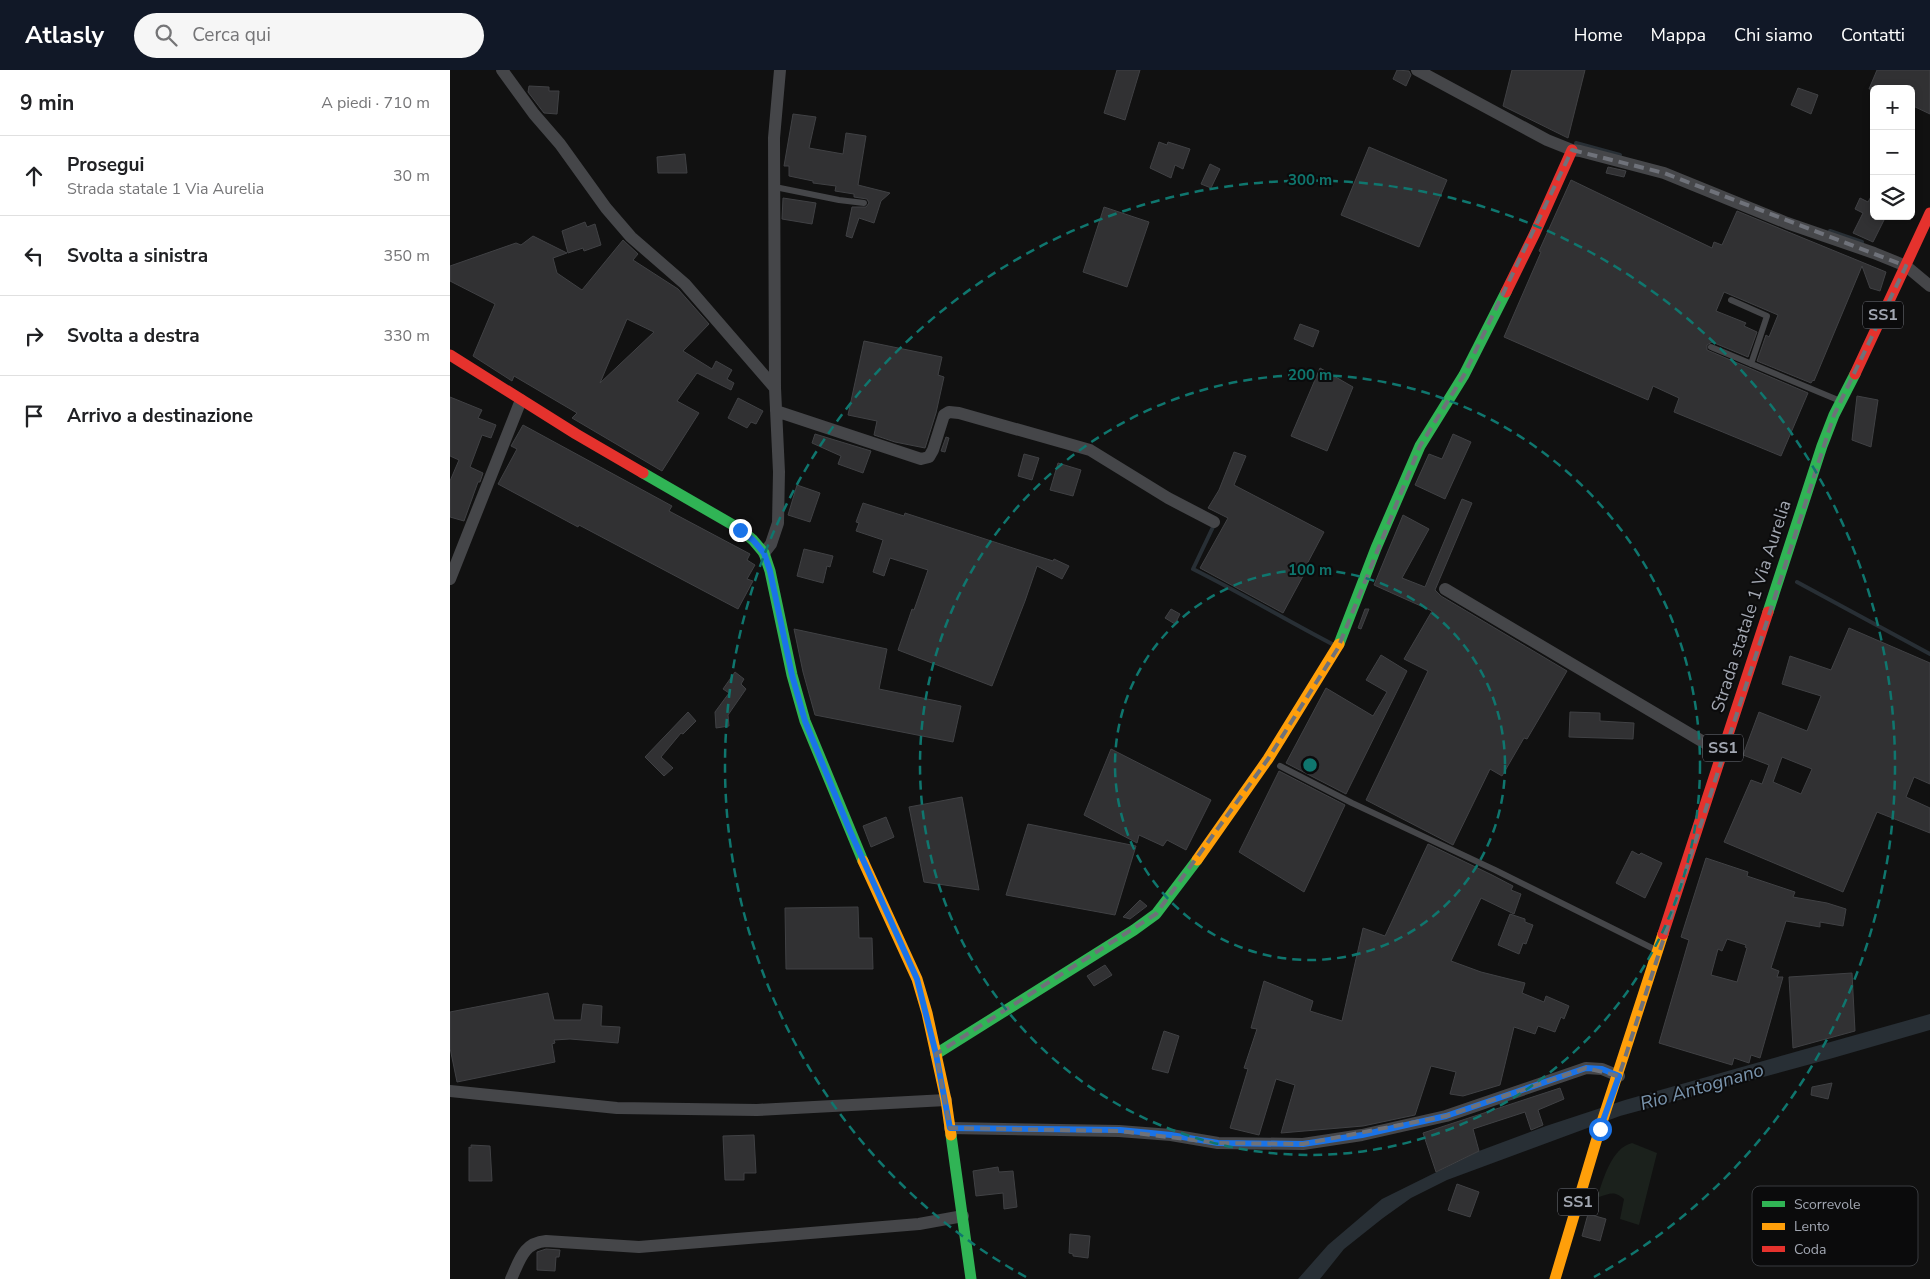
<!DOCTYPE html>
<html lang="it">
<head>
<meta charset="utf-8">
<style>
	body { margin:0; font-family:"Nunito Sans",sans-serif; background:#f6f6f6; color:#202124 }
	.controls { position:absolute; right:15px; top:15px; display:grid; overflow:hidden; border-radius:8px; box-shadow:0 2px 8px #0003 }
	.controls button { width:45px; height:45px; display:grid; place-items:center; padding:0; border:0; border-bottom:1px solid #e0e0e0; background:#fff; color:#202124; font:25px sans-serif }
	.stop { position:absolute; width:15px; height:15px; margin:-11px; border:4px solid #1a73e8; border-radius:50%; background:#fff }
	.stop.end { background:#1a73e8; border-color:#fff; box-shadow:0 1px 5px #0008 }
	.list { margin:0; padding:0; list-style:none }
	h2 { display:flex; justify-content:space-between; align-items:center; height:65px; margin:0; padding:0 20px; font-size:21px }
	h2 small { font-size:16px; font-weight:400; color:#757577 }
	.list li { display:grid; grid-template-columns:32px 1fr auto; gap:15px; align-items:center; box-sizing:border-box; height:80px; padding:0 20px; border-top:1px solid #e0e0e0 }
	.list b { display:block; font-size:19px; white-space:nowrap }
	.list p { margin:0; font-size:16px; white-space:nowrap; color:#757577 }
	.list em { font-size:16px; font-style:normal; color:#757577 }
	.icon { flex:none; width:28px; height:28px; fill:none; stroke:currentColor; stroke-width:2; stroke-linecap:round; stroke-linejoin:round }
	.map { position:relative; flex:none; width:1480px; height:1209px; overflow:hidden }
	header { display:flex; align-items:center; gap:30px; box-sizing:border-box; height:70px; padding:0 25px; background:#111827; color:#fff }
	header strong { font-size:24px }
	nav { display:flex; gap:28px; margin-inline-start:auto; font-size:18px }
	.search { width:350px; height:45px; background:#f6f6f6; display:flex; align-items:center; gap:12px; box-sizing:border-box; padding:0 18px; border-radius:28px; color:#757577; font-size:19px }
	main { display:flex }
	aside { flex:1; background:#fff }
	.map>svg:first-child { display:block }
	.green { fill:#1b211c }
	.water { fill:#282f35 }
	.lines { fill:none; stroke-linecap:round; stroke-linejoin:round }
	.stream { stroke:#282f35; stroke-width:4 }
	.building { fill:#313133; stroke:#404144; fill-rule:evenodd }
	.lane { stroke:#454649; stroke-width:6 }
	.street { stroke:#454649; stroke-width:12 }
	.fast { stroke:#30b455; stroke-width:11 }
	.slow { stroke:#ff9f0a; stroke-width:11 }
	.jam { stroke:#e5322d; stroke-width:11 }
	.route { stroke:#1a73e8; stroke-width:6 }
	.marked { fill:none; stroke:#6f727a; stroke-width:4; stroke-dasharray:10 6; stroke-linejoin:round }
	.ring { fill:none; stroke:#0f766e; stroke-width:2.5; stroke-dasharray:9 6 }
	.labels { text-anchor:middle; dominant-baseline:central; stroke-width:4; stroke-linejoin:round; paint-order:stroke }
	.shield { fill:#0b0b0c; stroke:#757880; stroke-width:1 }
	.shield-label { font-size:16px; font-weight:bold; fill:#a2a7b2 }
	.street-label { font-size:18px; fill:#a2a7b2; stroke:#0b0b0c }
	.water-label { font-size:19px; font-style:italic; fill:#7994ad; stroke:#0b0b0c }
	.key { fill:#0b0b0c; stroke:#383a3e; stroke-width:1 }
	.key-label { font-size:14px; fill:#a2a7b2 }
	.centre { fill:#0f766e; stroke:#0b0b0c; stroke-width:2.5 }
	.ring-label { font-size:15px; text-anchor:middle; font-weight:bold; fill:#0f766e; stroke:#0b0b0c; stroke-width:4; stroke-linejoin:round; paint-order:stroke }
</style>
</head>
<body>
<header>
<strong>Atlasly</strong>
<div class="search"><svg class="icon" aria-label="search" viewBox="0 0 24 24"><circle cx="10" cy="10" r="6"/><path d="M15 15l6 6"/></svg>Cerca qui</div>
<nav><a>Home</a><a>Mappa</a><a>Chi siamo</a><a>Contatti</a></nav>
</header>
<main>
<aside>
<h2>9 min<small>A piedi · 710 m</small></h2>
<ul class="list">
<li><svg class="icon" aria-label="ahead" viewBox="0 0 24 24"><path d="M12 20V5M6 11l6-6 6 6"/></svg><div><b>Prosegui</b><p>Strada statale 1 Via Aurelia</p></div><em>30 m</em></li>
<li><svg class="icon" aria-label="left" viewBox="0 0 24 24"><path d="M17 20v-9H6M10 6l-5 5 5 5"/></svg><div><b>Svolta a sinistra</b></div><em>350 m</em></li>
<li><svg class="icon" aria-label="right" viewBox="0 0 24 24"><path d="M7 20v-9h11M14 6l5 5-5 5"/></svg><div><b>Svolta a destra</b></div><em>330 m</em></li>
<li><svg class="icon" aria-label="arrive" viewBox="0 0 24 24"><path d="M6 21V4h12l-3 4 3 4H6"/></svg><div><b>Arrivo a destinazione</b></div></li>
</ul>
</aside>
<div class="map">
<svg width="1480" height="1209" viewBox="0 0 1480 1209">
	<rect width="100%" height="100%" fill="#111"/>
	<path class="green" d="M1182,1073L1207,1083L1189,1155L1170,1149L1174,1129C1164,1120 1159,1124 1149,1127L1148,1125C1154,1107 1162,1078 1182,1073Z"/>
	<path class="water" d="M1480,944V960L1383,988L1170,1046L997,1110L961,1128L933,1148L894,1179L870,1209H848L878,1175L932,1129L1029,1081L1096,1056L1175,1030Z"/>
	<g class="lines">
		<path class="stream" d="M1126,73L1170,85
			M1380,161L1412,172
			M763,457L743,499C791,523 836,550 884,575
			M1347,512L1480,584"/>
	</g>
	<path class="building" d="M667,0H690L675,50L654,43Z
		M947,0L959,1L961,5L956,16L943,9Z
		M1062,0H1135L1118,68L1053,36Z
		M1427,0H1480V44L1461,35V19H1419Z
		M79,16L99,17V21H109L107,44L94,43L78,22Z
		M1348,18L1368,25L1361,44L1341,35Z
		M343,44L366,47L359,78L393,84L396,63L416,66L408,115L440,123L431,131L424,153L409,148L402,168L396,166L402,137H416L419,133L417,129L404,127V124L385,121L386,116L363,113V111L339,106V96H334Z
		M709,72L717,75L718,72L740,79L733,99L725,95L721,108L700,98Z
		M919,77L997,110L969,177L891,145Z
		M235,84L237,103H208L207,87Z
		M760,94L770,99L761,118L751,114Z
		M1158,97L1176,101L1174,107L1156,103Z
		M1121,110L1262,178L1264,172L1272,175L1287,141L1436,202L1430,221L1420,218L1412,196L1364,311L1363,310L1361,313L1307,291L1316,265L1319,267L1328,245L1274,222L1266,241L1296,253L1294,256L1307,262L1298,287L1262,272L1257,275V280L1358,323L1331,386L1224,342L1229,328L1203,316L1198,330L1054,267L1091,182L1089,181Z
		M1424,121V146H1436L1423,172L1403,163L1413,143L1405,139L1410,128L1418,132Z
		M333,128L366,133L362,154L332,149Z
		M654,137L699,152L677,217L633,202Z
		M135,152L137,157L145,154L151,175L134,181L133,178L118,183L112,161Z
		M83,166L117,183L103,188L107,203L132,220L173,170L188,184L183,190L228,219L259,254L233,281L262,299L266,291L282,300L277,309L284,313L281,320L247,303L227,331L249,343L212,401L122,348L127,343L64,306L62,311L23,286L45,234L0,211V196L66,173L71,175ZM177,249L204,262L150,313Z
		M850,254L869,261L863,277L844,269Z
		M414,271L492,287L488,305L494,307L486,343L475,378L445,372L424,365L427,351L398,345Z
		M870,298L903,317L877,381L841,366Z
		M1407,326L1428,330L1421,377L1402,370Z
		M0,327L32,340L28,348L46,355L41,368L32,365L20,397L33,403L30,412H28L14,451L0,447V411L9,390L0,386Z
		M288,328L313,341L306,354L301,352L297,358L278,348Z
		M73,355L222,436L219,441L300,484L297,490L305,495L297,509L303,511L288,539L129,455L128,457L48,414L67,379L61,376Z
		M365,364L421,381L413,403L388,394L391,386L362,373Z
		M1003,364L1021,372L995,429L965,415L979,384L992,389Z
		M496,367L499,368L495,382L491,381Z
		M784,382L796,386L784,415L874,462L857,494L859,495L833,543L750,498L778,448L758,438L769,420Z
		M574,384L589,388L582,410L568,406Z
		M608,393L631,400L623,426L600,420Z
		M347,415L370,423L360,452L338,445Z
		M1012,429L1022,433L985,520L991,526L1117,601L1077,669L1074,668L1052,706L1040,699L1003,775L916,730L978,601L954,589L982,541L924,515L953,445L979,459L952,508L975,517Z
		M413,433L454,446L455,443L603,491L604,489L619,496L612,509L587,496L575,531L542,616L448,580L462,539L464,540L478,500L440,488L434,506L423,502L433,470L406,461L409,453L406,452Z
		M354,479L383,486L380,497L377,496L373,513L347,506Z
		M721,539L730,544L725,554L715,548Z
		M915,539H919L911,559L908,558Z
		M1399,558L1480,593V714L1464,707L1456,727L1480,738V763L1427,742L1393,822L1274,772L1301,710L1312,714L1319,695L1293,685L1309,642L1357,661L1371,626L1332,614L1340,586L1381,600ZM1332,687L1362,699L1351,724L1323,712Z
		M344,559L437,579L429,619L511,636L503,672L365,645L353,602Z
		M931,585L957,601L896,724L836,693L876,618L923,646L937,622L916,610Z
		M285,602L294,609L291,614L296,619L278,645L279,656L266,658L265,642L279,623L273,619Z
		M238,642L246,651L233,664L231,663L211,687L223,698L214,706L195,687Z
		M1120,642L1150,643V651L1184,653L1183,669L1119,667Z
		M661,679L761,730L736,780L717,770L713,776L689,765L687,773L634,745Z
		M829,701L895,735L854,822L789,782Z
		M512,727L529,820L474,812L459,737Z
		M436,747L444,767L421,777L413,756Z
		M578,754L686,776L665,845L556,825Z
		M978,774L1042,805L1063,816L1061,820L1071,824L1064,844L1031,828L1001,891L1031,902L1075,913L1072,923L1094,932L1096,926L1119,936L1114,949L1111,947L1105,962L1088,956L1085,964L1064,957L1050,1015L1013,1026L1000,1024L1006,1002L981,996L965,1045L913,1056L831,1063L845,1015L826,1009L809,1065L780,1058L798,999L794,998L807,959L801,958L814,911L863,931L860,941L892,951L913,858L935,866Z
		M1182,781L1189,785L1191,783L1212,793L1195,828L1166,813Z
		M1256,788L1298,802L1297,806L1345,822L1343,827L1377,833L1396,839L1393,856L1370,852V857L1336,851L1321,898L1329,901L1327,907H1333L1310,988L1301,985L1299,993L1284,988L1282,995L1209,973L1239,870L1231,867ZM1277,869L1296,875L1295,877L1297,878L1287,912L1261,905L1268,879L1272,881Z
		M690,830L697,836L680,849L673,847Z
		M408,837L409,868H422L423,899H336L335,838Z
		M1060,844L1075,849V852L1083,855L1076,874L1073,873L1069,884L1048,875Z
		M655,895L662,905L644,916L637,906Z
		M1402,903L1405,961L1343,978L1339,907Z
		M98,923L104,950H131L133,934L152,936L151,956L170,957L168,973L120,969L104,970L105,973L102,974L105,992L7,1012L0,978V942Z
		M714,961L729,966L718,1003L702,999Z
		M1382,1013L1378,1029L1361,1025L1362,1017Z
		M1110,1018L1114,1029L1088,1040L1093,1055L1081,1060L1075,1042L1023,1059L1029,1081L986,1102L973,1063Z
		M304,1065L306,1103H294V1110H275L273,1066Z
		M21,1075L40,1076L42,1111H19V1077L21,1078Z
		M548,1097L549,1102L563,1101L567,1137L554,1139L553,1123L526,1126L523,1101Z
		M1007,1114L1029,1122L1020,1147L998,1140Z
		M1138,1144L1156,1149L1150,1171L1132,1166Z
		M620,1164L640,1166L638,1188L623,1186V1184L619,1183Z
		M96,1179L110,1180L109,1187H106L105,1201L87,1200V1182Z"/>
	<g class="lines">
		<path class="lane" d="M325,117L389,130L414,133
			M1281,230L1317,246L1301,294
			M1261,277L1388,330
			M830,696L902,733L1045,800L1206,880"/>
		<path class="street" d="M52,0L84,44L110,74L156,138L181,167L235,214L325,318
			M967,0L1097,70L1122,80L1130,81L1214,103L1337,153L1424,183L1456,196L1480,216
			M326,341L471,389L479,387L483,380L494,345L499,342L509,343L640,380L718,428L764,452
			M314,483L321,474L328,453L329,402L325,318L324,68L330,0
			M0,509L71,330
			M995,519L1272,683
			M0,1021L167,1038L307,1040L496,1030
			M500,1058L669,1061L721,1065L768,1073L853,1074L912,1065L996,1046L1136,998L1152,999L1169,1006
			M61,1209C70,1190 73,1173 96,1171L189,1177L469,1154L513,1146"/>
		<path class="fast" d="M193,403L290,459L303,470L314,483L320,501L342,605L355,651L413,791
			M1318,542L1372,376L1384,345L1405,304
			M889,574L926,478L970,376L1014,305L1056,222
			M486,984L684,860L706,844L747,790
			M501,1065L521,1209"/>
		<path class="slow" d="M747,790L818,689L889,574
			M413,791L467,909L477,943L496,1030L501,1065
			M1105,1209L1151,1055L1213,864"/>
		<path class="jam" d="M1056,222L1085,163L1122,80
			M0,285L126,364L193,403
			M1405,304L1480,143
			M1213,864L1318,542"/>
	</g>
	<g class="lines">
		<path class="route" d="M290,460L303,470L314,483L320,501L342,605L355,651L400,761L467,909L486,984L500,1058L670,1060L721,1065L768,1073L853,1074L912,1065L996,1046L1136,998L1152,999L1169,1006L1150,1059"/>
	</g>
	<path class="marked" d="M1122,80L1214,103L1456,196L1384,345L1169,1006L1136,998L996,1046L853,1074L768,1073L669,1061L500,1058L486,984L706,844L818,689L888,578L970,376L1014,305Z"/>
	<g class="ring">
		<circle cx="860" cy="695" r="195"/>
		<circle cx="860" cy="695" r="390"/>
		<path d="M576 1207A585 585 0 1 1 1144 1207"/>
	</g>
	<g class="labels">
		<g class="shield">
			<rect x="1413" y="231.5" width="40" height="27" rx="4"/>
			<rect x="1253" y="664.5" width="40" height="27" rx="4"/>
			<rect x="1108" y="1118.5" width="40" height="27" rx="4"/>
		</g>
		<g class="shield-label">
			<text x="1433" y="245">SS1</text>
			<text x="1273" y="678">SS1</text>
			<text x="1128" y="1132">SS1</text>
		</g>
		<g class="street-label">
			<text transform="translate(1301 536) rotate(-72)">Strada statale 1 Via Aurelia</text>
		</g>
		<g class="water-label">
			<text transform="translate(1252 1017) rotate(-16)">Rio Antognano</text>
		</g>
	</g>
	<rect x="1302" y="1116" width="166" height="80" rx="8" class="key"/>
	<rect x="1312" y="1131" width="23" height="6" fill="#30b455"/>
	<rect x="1312" y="1153" width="23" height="7" fill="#ff9f0a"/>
	<rect x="1312" y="1176" width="23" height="6" fill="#e5322d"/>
	<g class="key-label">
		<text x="1344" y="1139">Scorrevole</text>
		<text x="1344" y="1161">Lento</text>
		<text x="1344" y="1184">Coda</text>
	</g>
	<circle cx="860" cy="695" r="8" class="centre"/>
	<g class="ring-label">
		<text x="860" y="115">300 m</text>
		<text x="860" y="310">200 m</text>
		<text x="860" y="505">100 m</text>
	</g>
</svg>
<div class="controls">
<button>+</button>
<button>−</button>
<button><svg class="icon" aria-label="layers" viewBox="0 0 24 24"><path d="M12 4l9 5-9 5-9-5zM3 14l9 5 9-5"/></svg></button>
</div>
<div class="stop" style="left:1150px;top:1059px"></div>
<div class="stop end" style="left:290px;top:460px"></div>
</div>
</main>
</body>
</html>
